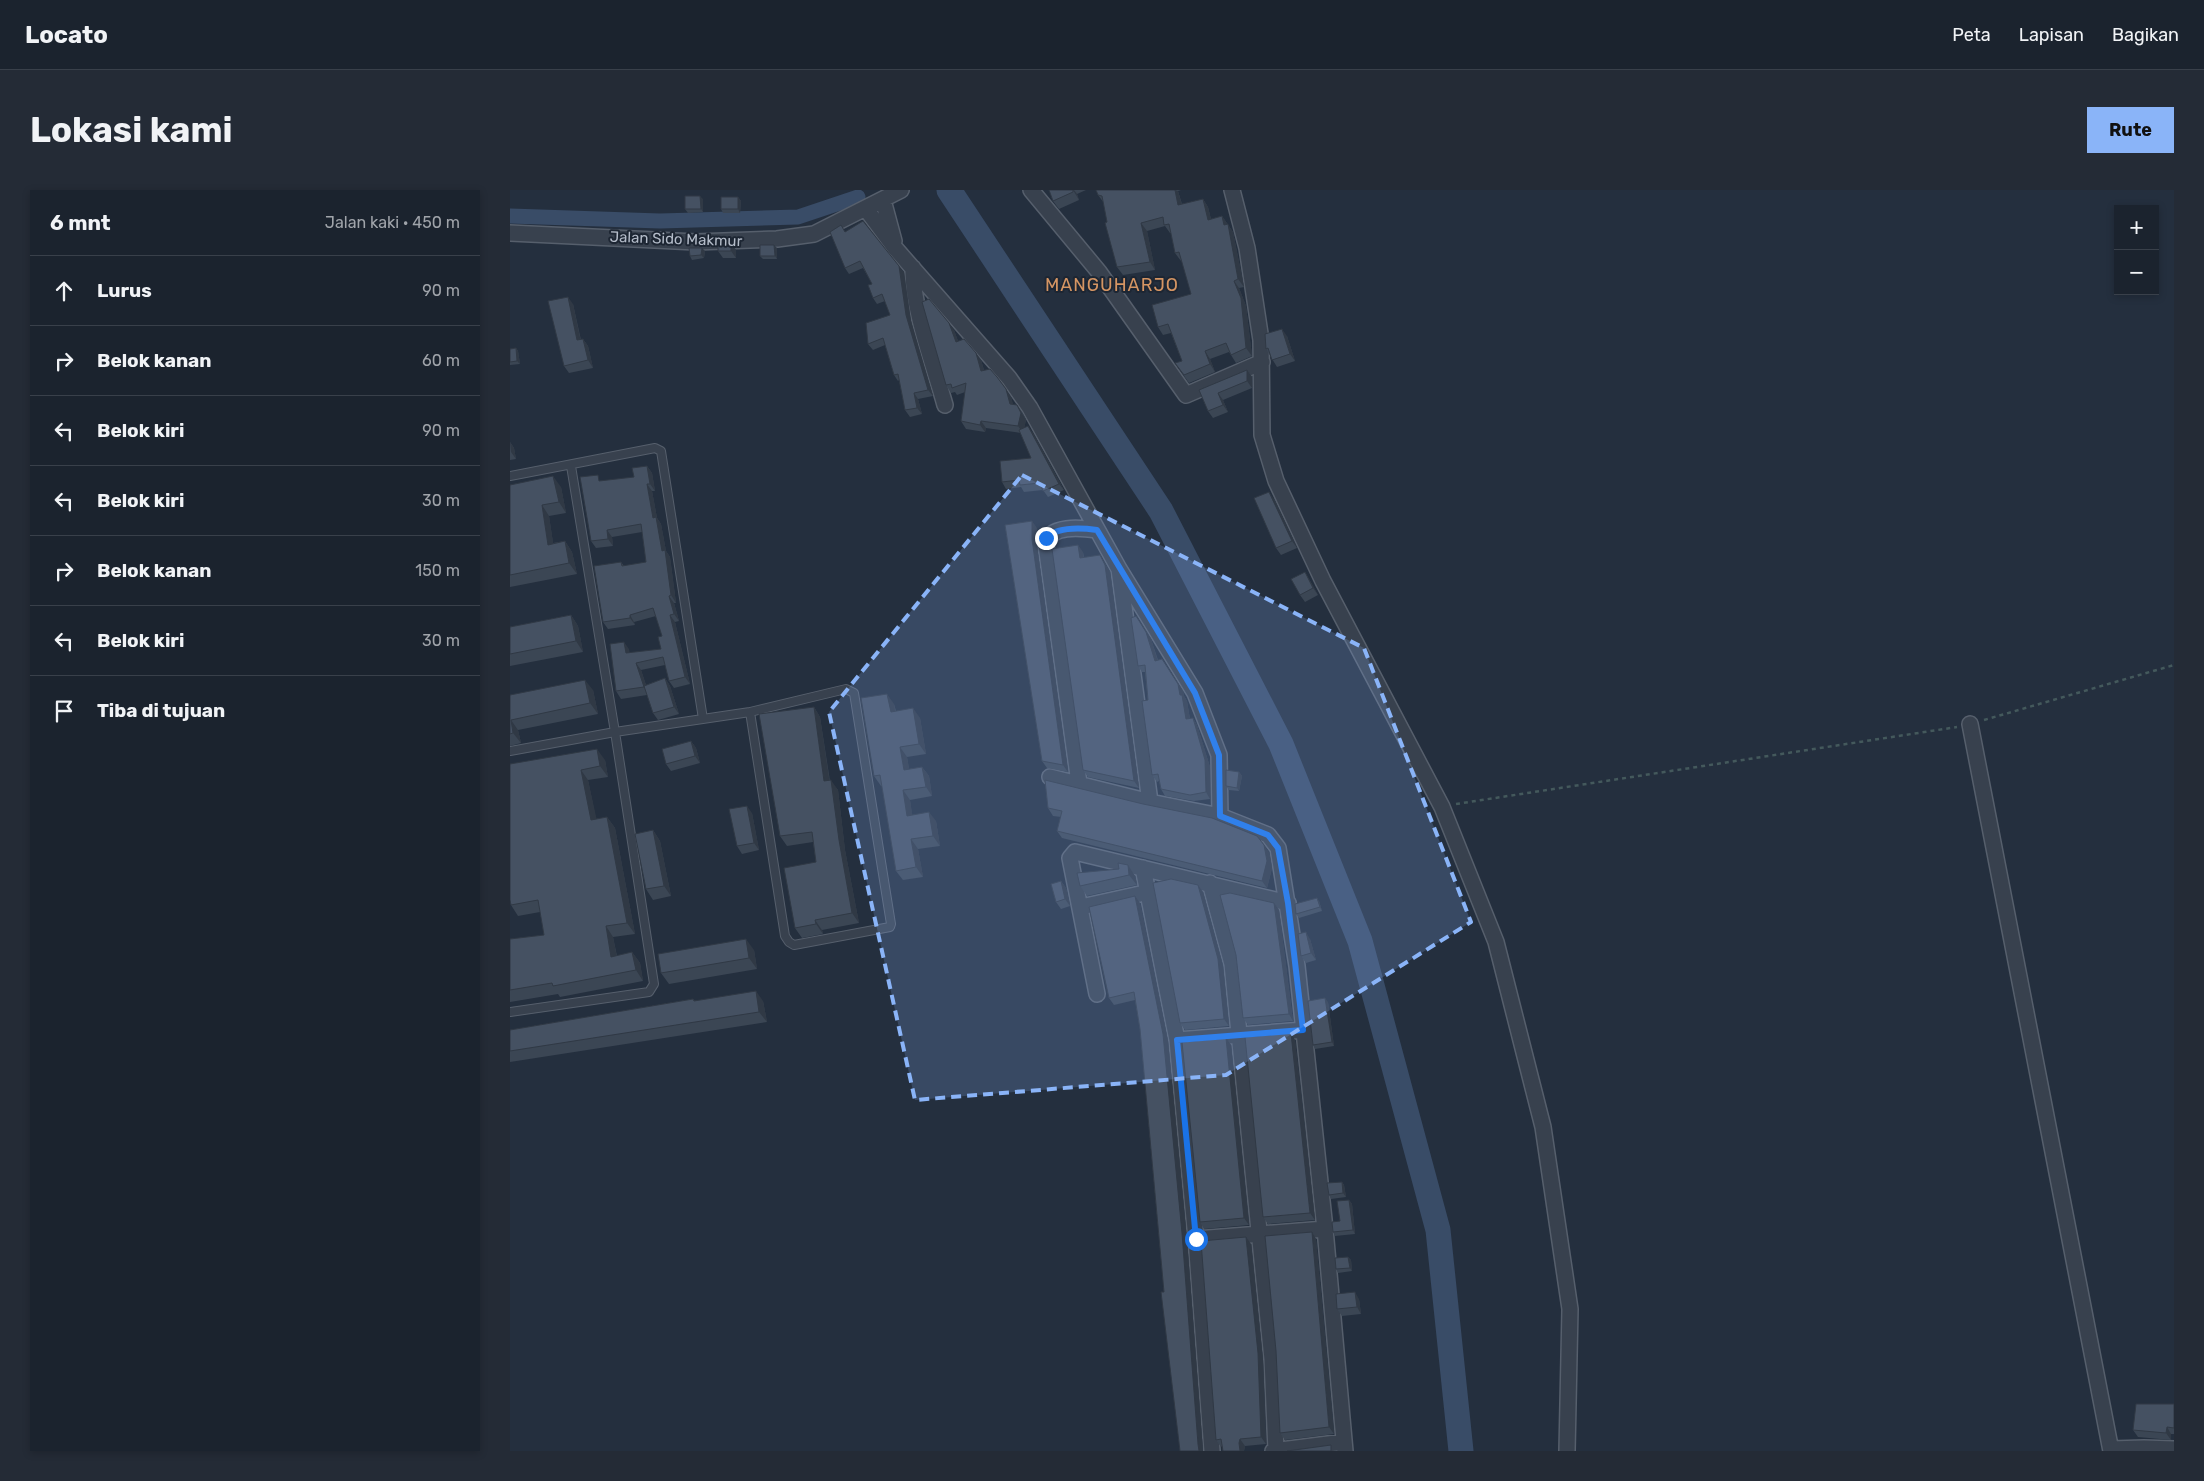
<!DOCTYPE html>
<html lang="id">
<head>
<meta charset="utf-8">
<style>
	body { margin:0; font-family:Rubik,sans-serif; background:#242b36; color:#f1f3f6 }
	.controls { position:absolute; right:15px; top:15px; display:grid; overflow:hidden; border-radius:0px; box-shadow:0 2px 8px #0003 }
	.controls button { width:45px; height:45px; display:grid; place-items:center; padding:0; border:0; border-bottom:1px solid #39404a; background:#1b232e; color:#f1f3f6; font:25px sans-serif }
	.stop { position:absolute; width:15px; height:15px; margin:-11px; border:4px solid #1a73e8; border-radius:50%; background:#fff }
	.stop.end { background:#1a73e8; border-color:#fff; box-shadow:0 1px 5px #0008 }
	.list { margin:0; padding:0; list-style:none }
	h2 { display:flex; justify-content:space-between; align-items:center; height:65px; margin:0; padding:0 20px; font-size:21px }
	h2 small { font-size:16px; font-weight:400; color:#a0a4aa }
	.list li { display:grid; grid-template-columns:32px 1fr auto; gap:15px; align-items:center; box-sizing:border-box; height:70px; padding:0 20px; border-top:1px solid #39404a }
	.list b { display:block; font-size:19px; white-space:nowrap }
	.list em { font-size:16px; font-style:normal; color:#a0a4aa }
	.icon { flex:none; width:28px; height:28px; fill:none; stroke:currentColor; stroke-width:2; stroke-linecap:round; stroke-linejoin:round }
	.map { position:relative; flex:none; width:1664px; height:1261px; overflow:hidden; border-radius:0px }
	header { display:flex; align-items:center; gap:30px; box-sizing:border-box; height:70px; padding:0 25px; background:#1b232e; border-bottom:1px solid #39404a }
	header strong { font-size:24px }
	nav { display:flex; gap:28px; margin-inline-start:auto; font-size:18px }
	.intro { display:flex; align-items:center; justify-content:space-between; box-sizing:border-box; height:120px; padding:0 30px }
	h1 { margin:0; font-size:35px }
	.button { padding:12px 22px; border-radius:0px; background:#8ab4f8; color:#111; font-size:18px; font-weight:700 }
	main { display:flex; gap:30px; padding:0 30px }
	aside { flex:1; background:#1b232e; border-radius:0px; box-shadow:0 2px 8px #0003 }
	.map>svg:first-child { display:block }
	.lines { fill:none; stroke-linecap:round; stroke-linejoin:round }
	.canal { stroke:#394c67; stroke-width:15 }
	.river { stroke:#394c67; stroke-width:25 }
	.service-casing { stroke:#565f6c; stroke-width:10 }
	.minor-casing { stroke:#565f6c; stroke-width:18 }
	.path { stroke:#44595c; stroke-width:2.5; stroke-dasharray:4 4; stroke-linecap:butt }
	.service { stroke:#38414e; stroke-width:8 }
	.minor { stroke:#38414e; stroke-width:15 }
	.wall { fill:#3b4654 }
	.shaded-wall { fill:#303945 }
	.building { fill:#455162; stroke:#303945 }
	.route { stroke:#1a73e8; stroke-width:6 }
	.marked { fill:#8ab4f8; fill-opacity:0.2; stroke:#8ab4f8; stroke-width:4; stroke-dasharray:10 6; stroke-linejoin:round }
	.labels { text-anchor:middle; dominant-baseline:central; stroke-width:4; stroke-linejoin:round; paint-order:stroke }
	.street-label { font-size:15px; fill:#b4bcc9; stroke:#1d2633 }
	.quarter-label { font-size:18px; letter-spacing:1px; fill:#d59563; stroke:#1d2633 }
</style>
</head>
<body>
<header>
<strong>Locato</strong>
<nav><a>Peta</a><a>Lapisan</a><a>Bagikan</a></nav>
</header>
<div class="intro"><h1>Lokasi kami</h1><a class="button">Rute</a></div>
<main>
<aside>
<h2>6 mnt<small>Jalan kaki · 450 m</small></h2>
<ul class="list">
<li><svg class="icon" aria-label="ahead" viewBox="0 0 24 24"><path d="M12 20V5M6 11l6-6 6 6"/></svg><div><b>Lurus</b></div><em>90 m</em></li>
<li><svg class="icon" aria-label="right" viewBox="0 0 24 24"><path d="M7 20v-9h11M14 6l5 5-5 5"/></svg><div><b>Belok kanan</b></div><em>60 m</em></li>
<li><svg class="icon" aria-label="left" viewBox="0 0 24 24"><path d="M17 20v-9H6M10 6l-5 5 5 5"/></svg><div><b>Belok kiri</b></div><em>90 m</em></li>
<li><svg class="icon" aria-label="left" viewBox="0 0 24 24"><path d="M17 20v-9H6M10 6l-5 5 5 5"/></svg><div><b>Belok kiri</b></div><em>30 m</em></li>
<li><svg class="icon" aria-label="right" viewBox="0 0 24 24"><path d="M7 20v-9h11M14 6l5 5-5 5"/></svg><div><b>Belok kanan</b></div><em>150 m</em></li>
<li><svg class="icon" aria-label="left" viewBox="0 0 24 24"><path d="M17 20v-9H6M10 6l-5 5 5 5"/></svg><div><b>Belok kiri</b></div><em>30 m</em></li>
<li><svg class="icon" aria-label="arrive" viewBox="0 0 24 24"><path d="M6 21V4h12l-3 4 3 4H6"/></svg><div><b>Tiba di tujuan</b></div></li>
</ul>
</aside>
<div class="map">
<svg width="1664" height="1261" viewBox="0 0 1664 1261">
	<rect width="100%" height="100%" fill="#242f3e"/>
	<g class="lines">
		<path class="canal" d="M0,26L150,31L288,27L348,7"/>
		<path class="river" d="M439,0L651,321L771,554L850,751L928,1040L951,1261"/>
		<g class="service-casing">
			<path id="service" d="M0,286L145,258L151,261L193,529
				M0,561L105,542L61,276
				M0,822L139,802L144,794L105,542L240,522L336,499L344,503L381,734L380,737L284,755L279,752L275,746L240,522"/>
		</g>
		<g class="minor-casing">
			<path id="minor" d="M521,0L589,82L676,205L752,172
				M722,0L737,58L751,150L752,245L766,291L813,391L932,617L986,752L1033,937L1060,1119L1057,1261
				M373,10L384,51
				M356,19L385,58L499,188L520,218L609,379L685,503L709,565L710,626
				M0,43L186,52L267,49L304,44L391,0
				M403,78C402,119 424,175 435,215
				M609,379L640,612L710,626L758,645L768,658L787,776L815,1039L835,1261
				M1460,534L1601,1261
				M540,587L640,612
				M569,593L536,355C538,334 572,338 587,340
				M633,678L667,850L686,1049L702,1261
				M700,693L722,774L762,1169L766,1261
				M571,717L639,702
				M587,804L560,668L565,662L778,713
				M667,850L793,840
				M686,1049L815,1039
				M1634,1258L1664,1259
				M1601,1259L1634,1258V1261
				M763,1261L834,1252"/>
		</g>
		<path class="path" d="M1474,530L1664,475
			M946,614L1447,537"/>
		<use href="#service" class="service"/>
		<use href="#minor" class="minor"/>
	</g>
	<path class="wall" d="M539,0H576L567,4L569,10L549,19L543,11Z
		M586,0H671L668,1L672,14L693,9L698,17L701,29L712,26L723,42L734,97L729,98L736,116L742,166L726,173L721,165L719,162L700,169L705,182L679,193L665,173L672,171L661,143L653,145L648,137L681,104L672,71H671L665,63L661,43H660L655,36L637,41L645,80L613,85L607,77L594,13L588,5Z
		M228,7L231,11L230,23H213L211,19Z
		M193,9V22L178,23L175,19Z
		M335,42L394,82L401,131L423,206L408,209L412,224L400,227L395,220L389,190L388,191L384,185L375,155L363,160L358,154L380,125L375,111L367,114L363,108L362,94L353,78L339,84L335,78Z
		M267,58V69H253L250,66Z
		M226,60V68H213L208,61Z
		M195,61L194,68L182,70L180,66Z
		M63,114L71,150L73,149L78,156L83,178L59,183L54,176Z
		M444,140L448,151L466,163L471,170L474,180L501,207L503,215H507L512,222L516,230L514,238L523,243L554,300L538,307L533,300L514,302L511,297L496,299L492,292L521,268L511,243L476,238L475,242L456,239L451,231L455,202L447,205L445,202L441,203L436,195Z
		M777,146L785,171L767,177L756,159Z
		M6,158L8,161L10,174L0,175V159Z
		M737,180L742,187V198L713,210L718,222L703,228L698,221L689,200Z
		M0,252L4,258L6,269L0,270Z
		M137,276L142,283L145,301H142L147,328L151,334L156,361L160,367L166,413H164L169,431L165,432L180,494L164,498L159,491L155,475L131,480L136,495L155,488L160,496L169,524L148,530L143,523L137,505L111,509L106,501L119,459V463L151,459L152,446L146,426L124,432L125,435L98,439L93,432L111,372L114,376L136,372L132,342L102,347L103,356L86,358L81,351L124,287Z
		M0,295L51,297L56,323L39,326L43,353L55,351L62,362L67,384L0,397Z
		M764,309L787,358L771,365L766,358Z
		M495,335L527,338V356L558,582L537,578L532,571Z
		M573,362L574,367L594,372L600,382L629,598L578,587L573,580Z
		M795,382L799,389L808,405L795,412L790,405Z
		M61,425L68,436L73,462L0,476V437Z
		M631,433L641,449L648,470L652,469L673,501L674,506L677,511L680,529L683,528L687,535L700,577V609L684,611L655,606L651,599L649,591L647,592L642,585L638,510L635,482H632L628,476Z
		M83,500L88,524L8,540L11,553L0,556V505Z
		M384,514L386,521L410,528L416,564L397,567L399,579L412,577L419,586L422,606L400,610L402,625L426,631L430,656L408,659L413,687L393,690L386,681L372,596H371L364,586Z
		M304,517L310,527L320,591L328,600L335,660L349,733L312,740L313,744L292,748L285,738L306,672L303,652L277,656L270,646Z
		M181,551L186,558L190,573L161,581L156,574Z
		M95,570L98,587L78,590L86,629L97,627L105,638L125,744L103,747L107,766L122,762L130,773L133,791L50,807L48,804L0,812V749L34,745L30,722L8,726L1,715L0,574Z
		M729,582L732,586L729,601L719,600L716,596Z
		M535,590L759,662L762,678L757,698L552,648L547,641L551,627L543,626L538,618Z
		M242,623L249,660L232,664L227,656Z
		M143,640L150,651L161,706L143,710L136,699Z
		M618,675L625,686L627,695L577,706L570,696Z
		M551,691L556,698L560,716L551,719L546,712Z
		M693,702L713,776L719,836L675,840L670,833Z
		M809,711L812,721L789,728L786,724Z
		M630,713L658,851L677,1050L693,1261H670L654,1102L630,839L625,810L604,815L599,808Z
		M764,713L769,720L783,831L738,835L733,828Z
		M800,749L806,770L796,773L791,766Z
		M244,760L247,779L159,794L151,783Z
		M183,809L185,811H253L257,832L0,872V840Z
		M818,812L824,856L805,859L803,855Z
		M716,848L721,855L739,1035L694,1039L690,1032Z
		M785,850L805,1030L758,1034L753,1027Z
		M832,992L834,995L836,1007L821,1009L819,1005Z
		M839,1010L842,1014L845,1044L825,1046L823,1042L830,1031Z
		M802,1042L806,1049L824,1244L775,1250L770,1243Z
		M741,1054L753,1170L756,1254L735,1256L734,1261H713L712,1256L711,1257L706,1250Z
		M838,1067L841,1070L842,1081L828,1083L826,1079Z
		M849,1109L851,1124L832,1126L827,1119Z
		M1664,1214V1244H1661V1250L1628,1247L1623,1240Z"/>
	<path class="shaded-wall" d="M563,0H564L567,4L569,10Z
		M665,0L668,1L674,23L668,15Z
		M190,6L193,9V22L191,19Z
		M228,7L231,11L230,23L228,19Z
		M693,9L698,17L703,38L698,30Z
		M712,26L723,42L734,97L728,89Z
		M631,33L637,41L645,80L640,72Z
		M221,53L226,60V68L221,61Z
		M264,55L267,58V69L265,66Z
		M192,58L195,61L194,68L191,65Z
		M389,76L394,82L401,131L423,206L418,200L396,125Z
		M724,91L729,98L736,116L742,166L736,158Z
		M58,107L63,114L72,157L67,150Z
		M439,133L444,140L451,159L446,152Z
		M772,139L777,146L785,171L780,164Z
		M73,149L78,156L83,178L78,170Z
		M6,158L8,161L10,174L7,171Z
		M695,161L700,169L705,182L700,174Z
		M466,163L471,170L476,188L471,181Z
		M737,180L742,187V198L737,191Z
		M496,199L501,207L505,221L500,214Z
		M404,203L408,209L412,224L407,218Z
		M708,203L713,210L718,222L713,215Z
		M507,215L516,230L513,243L508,236Z
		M471,231L476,238L475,242L470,235Z
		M518,236L523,243L554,300L549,294Z
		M0,252L4,258L6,269L1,262Z
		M137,276L142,283L145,301L140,294Z
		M43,286L51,297L56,323L49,312Z
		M137,294L142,301L147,328L151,334L156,361L160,367L166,413L161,405L152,361L143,328Z
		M759,302L764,309L787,358L782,351Z
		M32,315L39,326L45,365L38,355Z
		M522,331L527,338V356L558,582L553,575L522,349Z
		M97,340L102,347L103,356L98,349Z
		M55,351L62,362L67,384L59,373Z
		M568,355L573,362L574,375L570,368Z
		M590,365L600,382L629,598L624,591Z
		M795,382L799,389L808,405L803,398Z
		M159,406L164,413L169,431L164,424Z
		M61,425L68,436L73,462L66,451Z
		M120,425L124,432L125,435L120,428Z
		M160,425L165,432L180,494L175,487Z
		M626,426L641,449L650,478L645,471Z
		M114,452L119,459L121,470L116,463Z
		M652,469L673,501L674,506L677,511L681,536L676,529L670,505Z
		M126,473L131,480L139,504L134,497Z
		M155,488L160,496L169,524L164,517Z
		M75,490L83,500L88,524L80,513Z
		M377,504L384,514L387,532L381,522Z
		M304,517L310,527L321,601L314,591Z
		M403,518L410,528L416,564L409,554Z
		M683,528L687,535L700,577V609L696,602Z
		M1,530L8,540L11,553L3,543Z
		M181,551L186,558L190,573L185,566Z
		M390,557L397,567L401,590L394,580Z
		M87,559L95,570L98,587L90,576Z
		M412,577L419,586L422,606L416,597Z
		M71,580L78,590L89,640L81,630Z
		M729,582L732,586L729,601L727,598Z
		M321,590L328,600L335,660L349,733L342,723L329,650Z
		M393,600L400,610L404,635L397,626Z
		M237,616L242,623L249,660L244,653Z
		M419,622L426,631L430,656L423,646Z
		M97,627L105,638L125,744L117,733Z
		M143,640L150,651L161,706L154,696Z
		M401,649L408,659L413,687L406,677Z
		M754,655L759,662L762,678L757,698L752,691Z
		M618,675L625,686L627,695L619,685Z
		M551,691L556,698L560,716L555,709Z
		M688,695L693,702L713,776L719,836L714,829Z
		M625,706L630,713L658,851L677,1050L693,1261H689L688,1254Z
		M807,708L809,711L812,721L810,717Z
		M764,713L769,720L783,831L779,824Z
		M305,730L312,740L313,744L306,734Z
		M96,736L103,747L109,778L101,767Z
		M796,742L800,749L806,770L801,763Z
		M236,749L244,760L247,779L239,768Z
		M122,762L130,773L133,791L126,780Z
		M246,801L253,811L257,832L249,822Z
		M815,808L818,812L824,856L822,852Z
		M781,843L785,850L805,1030L800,1023Z
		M716,848L721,855L739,1035L734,1028Z
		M832,992L834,995L836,1007L833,1003Z
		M839,1010L842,1014L845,1044L843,1040Z
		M802,1042L806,1049L824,1244L819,1237Z
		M736,1047L741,1054L753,1170L756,1254L751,1247Z
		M838,1067L841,1070L842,1081L840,1078Z
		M845,1102L849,1109L851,1124L847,1117Z
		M1657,1237L1661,1244V1250L1656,1243Z
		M730,1249L735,1256L734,1261H730L729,1253Z"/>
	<path class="building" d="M539,0H563V2L543,11Z
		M586,0H665L668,15L693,9L698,30L712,26L714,35L718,34L728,89L724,91L731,108L736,158L721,165L716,153L695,161L700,174L674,185L665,173L672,171L658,134L648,137L642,115L681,104L669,62L665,63L659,34L654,35L653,27L631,33L640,72L607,77L595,33L597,32L592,6L588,5Z
		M175,6H190L191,19H175Z
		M211,7H228V19H211Z
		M353,31L389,76L396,125L418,200L404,203L407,218L395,220L388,184L384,185L373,148L358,154L356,133L380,125L372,104L363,108L358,95L362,94L350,71L335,78L320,42L331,35L335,42Z
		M208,53H221V61H208Z
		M250,55H264L265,66H250Z
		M179,58H192L191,65L180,66Z
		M58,107L67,150L73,149L78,170L54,176L38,111Z
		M419,109L439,133L446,152L454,149L466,163L471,181L480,179L487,187L496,199L500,214L507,215L511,223L508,236L471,231L470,235L451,231L456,193L442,198L441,194L436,195L412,112Z
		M772,139L780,164L762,170L758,158L756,159L755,144Z
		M6,158L7,171L0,172V159Z
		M737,180V191L708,203L713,215L698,221L689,200Z
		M518,236L549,294L533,301L530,293L510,295L509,290L492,292L490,271L521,268L509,240Z
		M137,276L140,294H137L143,328L146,327L152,361L155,360L161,405L159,406L164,424L160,425L175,487L159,491L153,467L126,473L134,497L106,501L100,454L114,452L116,463L151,459L148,447L152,446L143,418L120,425V428L93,432L84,376L111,372L112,376L136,372L131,334L97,340L98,349L81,351L70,287L88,285L89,291L124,287L122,278Z
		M43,286L49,312L32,315L38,355L55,351L59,373L0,385V295Z
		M759,302L782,351L766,358L744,308Z
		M522,331V349L553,575L532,571L495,335Z
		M568,355L570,368L590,365L595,375L624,591L573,580L542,359Z
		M795,382L803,398L790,405L781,389Z
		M61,425L66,451L0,464V437Z
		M626,426L636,442L645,471L652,469L668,494L670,505H672L676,529L683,528L695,570L696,602L680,605L651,599L648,584L642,585L632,511L638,510L635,475L628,476L621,428Z
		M155,488L164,517L143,523L134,496Z
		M75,490L80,513L1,530L3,543L0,544V505Z
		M377,504L381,522L403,518L409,554L390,557L394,580L412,577L416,597L393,600L397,626L419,622L423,646L401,649L406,677L386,681L370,585L364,586L351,508Z
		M304,517L314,591L321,590L329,650L342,723L305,730L306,734L285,738L274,678L306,672L302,642L270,646L249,524Z
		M181,551L185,566L156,574L152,559Z
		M87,559L90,576L71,580L81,630L97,627L117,733L96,736L101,767L122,762L126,780L43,796L42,793L0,800V749L34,745L28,710L1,715L0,710V574Z
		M716,580L729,582L727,598L716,596Z
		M535,590L633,614L702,628L747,646L754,655L757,671L752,691L547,641L552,621L538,618Z
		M237,616L244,653L227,656L219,619Z
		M143,640L154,696L136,699L125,644Z
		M608,673L618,675L619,685L570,696L567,683L609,679Z
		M661,689L688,695L708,769L714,829L670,833L643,693Z
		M551,691L555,709L546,712L541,694Z
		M720,703L764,713L779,824L733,828L726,765L710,705Z
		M625,706L653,844L672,1043L688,1254L689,1261H670L651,1102H654L630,839L624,802L599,808L579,717Z
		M807,708L810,717L786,724L785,714Z
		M796,742L801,763L791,766L788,744Z
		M236,749L239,768L151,783L148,764Z
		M246,801L249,822L0,861V840L183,809L184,811Z
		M815,808L822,852L803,855L798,811Z
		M781,843L800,1023L753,1027L735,847Z
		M716,848L734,1028L690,1032L672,852Z
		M832,992L833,1003L819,1005L817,993Z
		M839,1010L843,1040L823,1042L822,1032L830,1031L827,1011Z
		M802,1042L819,1237L770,1243L766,1161L755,1046Z
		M736,1047L748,1163L751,1247L730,1249L729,1253L730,1261H713L711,1249L706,1250L691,1051Z
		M838,1067L840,1078L826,1079L825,1068Z
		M845,1102L847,1117L827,1119L826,1104Z
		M1626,1214H1664V1238L1657,1237L1656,1243L1623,1240Z
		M821,1255V1261H777Z"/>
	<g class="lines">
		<path class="route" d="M536,348C548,336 572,338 587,340L685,503L709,565L710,626L758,645L768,658L778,713L793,840L667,850L686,1049"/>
	</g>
	<path class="marked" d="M512,285L854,458L961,732L716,885L405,910L319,522Z"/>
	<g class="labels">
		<g class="street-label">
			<text transform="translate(166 49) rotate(2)">Jalan Sido Makmur</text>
		</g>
		<g class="quarter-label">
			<text x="602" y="95">MANGUHARJO</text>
		</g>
	</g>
</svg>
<div class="controls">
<button>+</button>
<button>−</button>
</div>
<div class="stop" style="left:686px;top:1049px"></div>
<div class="stop end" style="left:536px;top:348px"></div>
</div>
</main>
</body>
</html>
